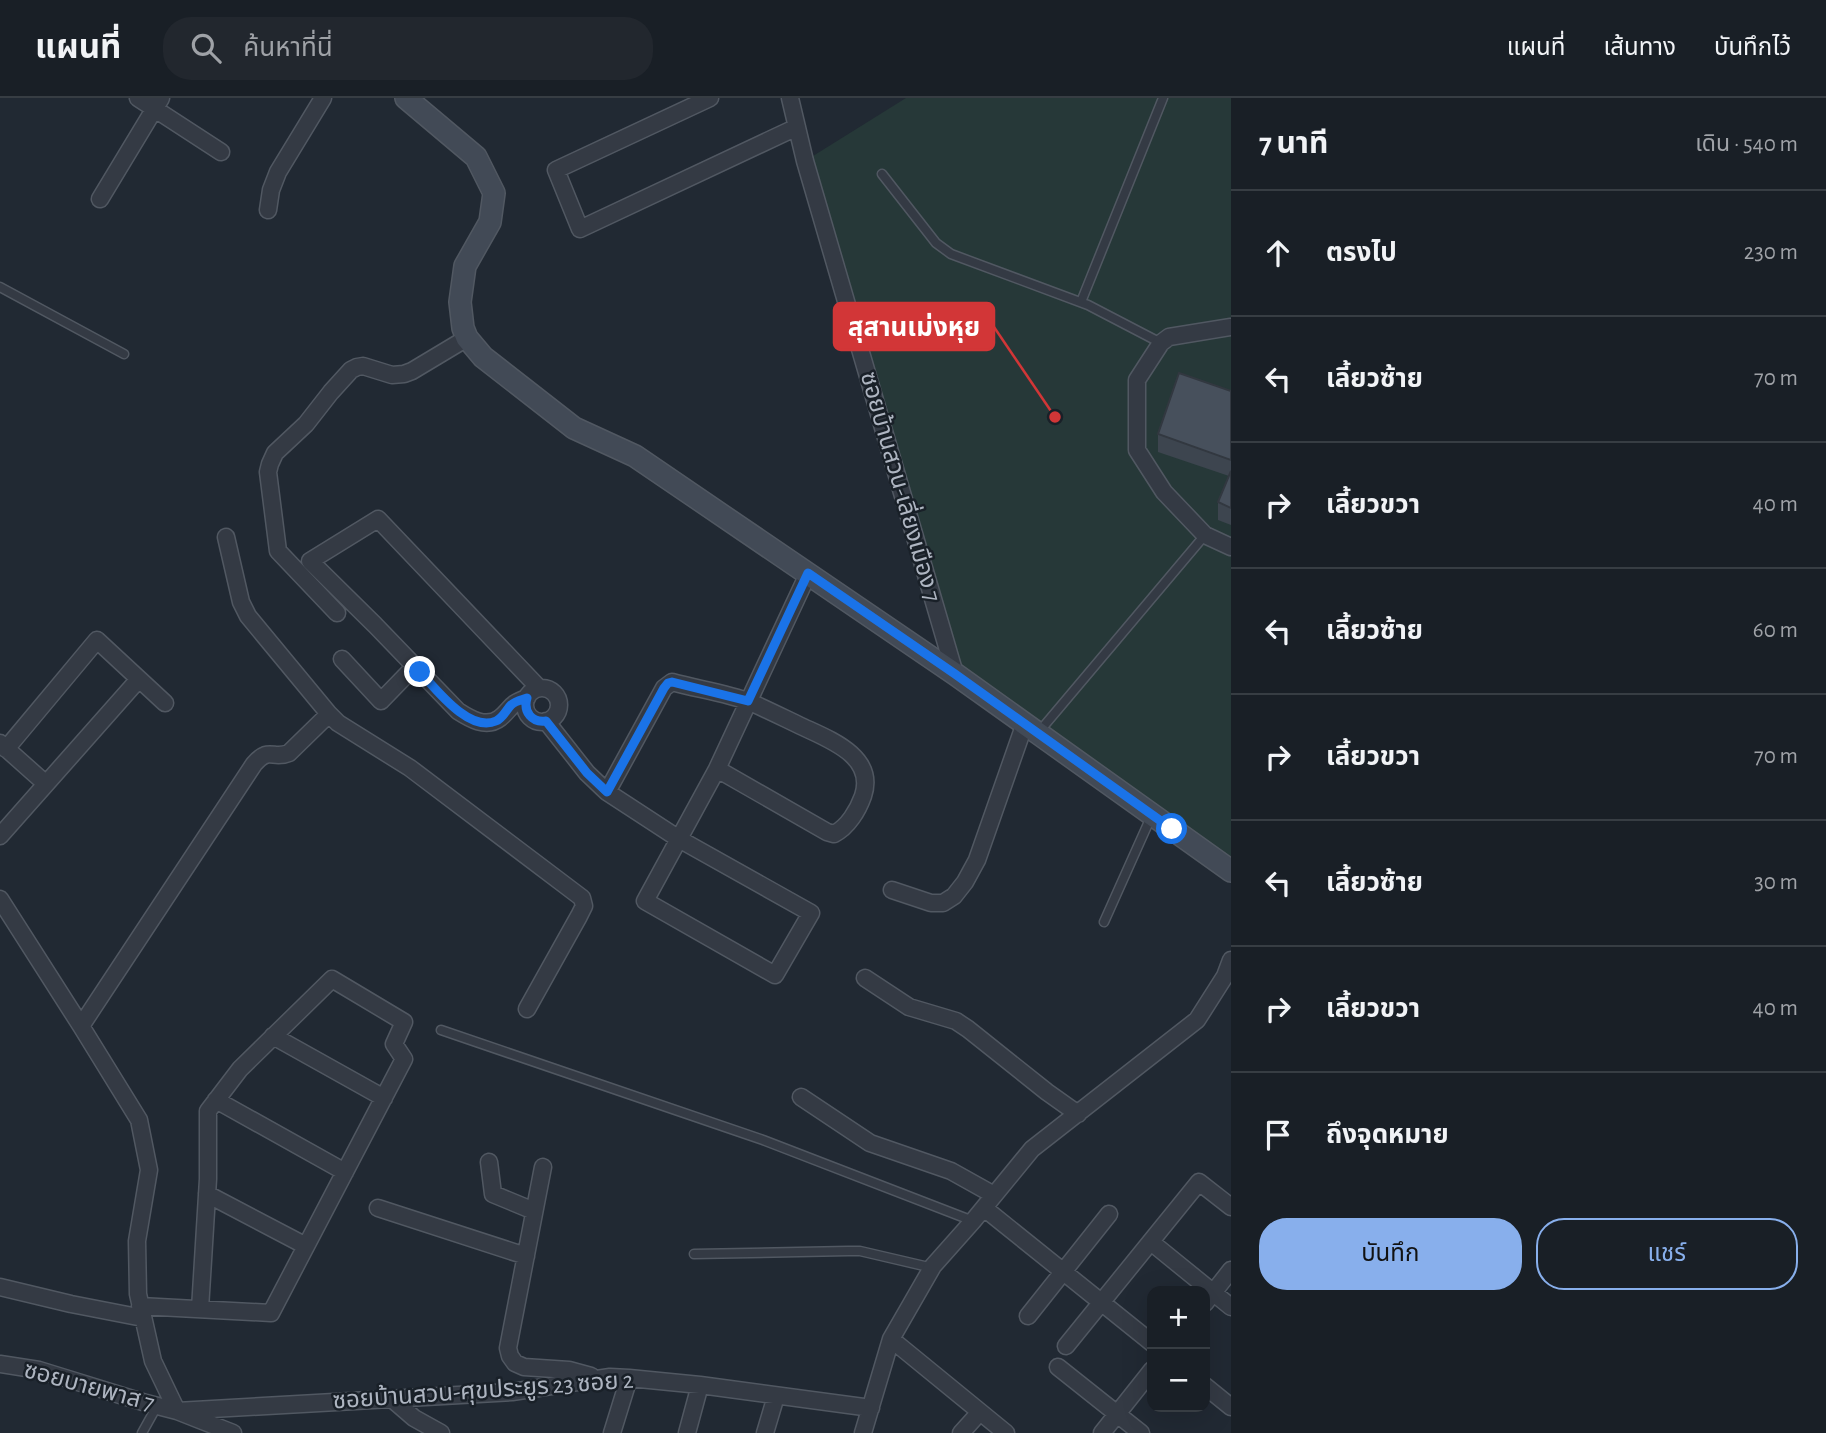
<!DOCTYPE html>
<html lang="th">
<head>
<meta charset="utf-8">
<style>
	body { margin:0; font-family:"Alegreya Sans","Noto Sans Thai",sans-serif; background:#22272e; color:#f1f3f6 }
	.controls { position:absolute; right:21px; bottom:21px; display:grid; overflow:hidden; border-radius:14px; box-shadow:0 7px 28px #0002 }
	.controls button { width:63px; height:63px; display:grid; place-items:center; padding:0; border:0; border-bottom:2px solid #373d43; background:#191f26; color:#f1f3f6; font:35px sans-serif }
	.stop { position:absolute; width:21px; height:21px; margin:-16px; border:5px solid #1a73e8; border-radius:50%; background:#fff }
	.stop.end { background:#1a73e8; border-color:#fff; box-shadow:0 2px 7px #0008 }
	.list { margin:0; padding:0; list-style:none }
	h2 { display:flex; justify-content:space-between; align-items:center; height:91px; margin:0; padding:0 28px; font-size:30px }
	h2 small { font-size:23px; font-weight:400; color:#9fa2a7 }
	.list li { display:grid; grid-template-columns:46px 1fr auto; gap:21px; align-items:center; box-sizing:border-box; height:126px; padding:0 28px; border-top:2px solid #373d43 }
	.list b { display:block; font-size:26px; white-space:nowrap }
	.list em { font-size:23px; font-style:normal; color:#9fa2a7 }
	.actions { display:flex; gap:14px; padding:21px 28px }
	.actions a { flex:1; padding:16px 0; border:2px solid #88afec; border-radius:28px; text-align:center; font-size:24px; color:#88afec }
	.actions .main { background:#88afec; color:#111 }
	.icon { flex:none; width:38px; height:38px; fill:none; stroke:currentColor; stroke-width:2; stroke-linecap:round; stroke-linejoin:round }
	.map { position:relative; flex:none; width:1231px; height:1335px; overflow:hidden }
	header { display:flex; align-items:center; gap:42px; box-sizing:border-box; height:98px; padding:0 35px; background:#191f26; border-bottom:2px solid #373d43 }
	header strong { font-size:33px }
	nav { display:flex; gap:38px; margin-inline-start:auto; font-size:24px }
	.search { width:490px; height:63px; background:#22272e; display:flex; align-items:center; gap:18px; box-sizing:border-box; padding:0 24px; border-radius:28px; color:#9fa2a7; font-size:26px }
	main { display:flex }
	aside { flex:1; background:#191f26 }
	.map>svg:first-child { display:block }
	.green { fill:#263838 }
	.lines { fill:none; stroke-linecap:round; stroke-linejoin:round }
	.lane-casing { stroke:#515862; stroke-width:11 }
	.street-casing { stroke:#515862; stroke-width:19 }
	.secondary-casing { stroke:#515862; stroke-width:24 }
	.lane { stroke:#343a44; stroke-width:8 }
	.street { stroke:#343a44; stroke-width:16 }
	.secondary { stroke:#424a56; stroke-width:21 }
	.wall { fill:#3d454f }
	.building { fill:#47505c; stroke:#323840; stroke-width:2 }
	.route { stroke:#1a73e8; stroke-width:9 }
	.labels { text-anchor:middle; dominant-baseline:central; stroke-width:5; stroke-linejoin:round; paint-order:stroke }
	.street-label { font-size:24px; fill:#aeb5c1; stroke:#192028 }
	.leader { fill:none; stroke:#d23637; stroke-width:2.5 }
	.callout-dot { fill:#d23637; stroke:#192028; stroke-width:2.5 }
	.callout { fill:#d23637; stroke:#d23637; stroke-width:2.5 }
	.callout-label { font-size:26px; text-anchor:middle; font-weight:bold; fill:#fff }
</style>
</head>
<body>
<header>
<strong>แผนที่</strong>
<div class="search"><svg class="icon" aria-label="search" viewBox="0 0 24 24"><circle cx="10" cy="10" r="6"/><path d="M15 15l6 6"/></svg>ค้นหาที่นี่</div>
<nav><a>แผนที่</a><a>เส้นทาง</a><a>บันทึกไว้</a></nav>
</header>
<main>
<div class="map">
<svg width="1231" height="1335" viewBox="0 0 1231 1335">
	<rect width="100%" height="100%" fill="#212933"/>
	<path class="green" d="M906,0H1231V773L955,576L805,63Z"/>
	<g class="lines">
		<g class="lane-casing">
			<path id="lane" d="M882,76L936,145L951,156L1088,207L1161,245
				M0,189L124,256
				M1081,204L1163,0
				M1038,635L1205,437
				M1104,824L1151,719
				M441,932L763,1042L973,1123
				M694,1156L848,1153H860L933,1170
				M142,1335L157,1308"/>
		</g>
		<g class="street-casing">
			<path id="street" d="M138,0L221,54
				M710,0L556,72L580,131L797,29
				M790,0L805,63L955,576
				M100,101L161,0
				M268,112L271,92L278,74L323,0
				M1231,229L1169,239L1161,245L1137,282V352L1164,394L1205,437L1231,449
				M226,439L241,504L248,518L329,616L338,625L410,670L582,800L584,808L579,818L527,911
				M337,515L278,453L268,374L270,366L275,355L306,326L331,294L351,272L357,269L363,268L392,277L404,276L412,273L467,240
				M342,561L381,603L414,569
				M525 607a17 17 0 1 1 34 0a17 17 0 1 1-34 0Z
				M527,600C509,606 512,610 500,620C486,631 469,620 458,613L375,527L310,463L378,421L539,590
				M546,623L587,675L607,694L679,741L811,815L775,877L645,803L717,671L808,476
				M0,645L46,686
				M6,651L97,542L165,605
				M607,694L664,590L672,584C697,591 726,595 750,604C768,612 786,621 803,629C831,642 876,659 863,698C858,712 848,729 834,736L827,734L717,671
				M0,738L139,581
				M892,792L931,805H943L954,798L965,784L977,762L1025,625
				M0,801L81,928L139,1022L149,1072L137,1143L138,1196L153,1263L177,1313
				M865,880L909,909L956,923L968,931L1047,994L1078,1016
				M81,928L254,666C270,648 272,662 289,655L329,616
				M273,938L384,1000
				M801,999L870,1045L951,1073L994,1097
				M216,1002L345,1074
				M489,1064L493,1096L534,1113
				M543,1069L508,1250L510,1258L515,1265L524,1269L569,1272L591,1278
				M207,1096L306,1148
				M378,1110L526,1158
				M984,1110L1152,1245
				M1151,1144L1231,1209
				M0,1189L71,1206L143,1220
				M1205,1205L1231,1172
				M140,1208L271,1215L404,961L394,946L404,924L332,881L240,971L208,1013V1081L200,1211
				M1028,1218L1109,1116
				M891,1241L1006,1335
				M1066,1248L1199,1084L1231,1109
				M0,1266L39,1272L146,1305L177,1313L233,1335
				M1058,1269L1141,1335
				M1205,1288L1231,1309
				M392,1301L414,1320L441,1335
				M177,1313L512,1294L610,1279L629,1280L700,1287L871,1310
				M612,1335L629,1280
				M687,1335L700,1287
				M765,1335L776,1298
				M863,1335L891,1241L933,1168L973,1123L1032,1051L1197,922L1225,878L1231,862
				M961,1335L980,1314
				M1102,1335L1152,1272"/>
		</g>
		<g class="secondary-casing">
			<path id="secondary" d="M406,0L476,59L494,95L490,124L465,168L460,204L463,230L467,240L483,259L574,330L635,358L955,576L1231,773"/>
		</g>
		<use href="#lane" class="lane"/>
		<use href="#street" class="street"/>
		<use href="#secondary" class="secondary"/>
	</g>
	<path class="wall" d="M1231,293V427L1218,422V404L1229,378L1158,354V336Z"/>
	<path class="building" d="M1179,275L1231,293V362L1158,336Z
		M1231,373V410L1218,404Z"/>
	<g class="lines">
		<path class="route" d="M420,574C436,591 469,635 496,623C503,620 506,612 511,607C515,603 521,602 527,600C523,614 532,625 546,623L587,675L607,694L664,590L668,585L672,584L748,603L808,475L955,576L1172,731"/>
	</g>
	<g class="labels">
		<g class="street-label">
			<text transform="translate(900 389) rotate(74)">ซอยบ้านสวน-เลี่ยงเมือง 7</text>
			<text transform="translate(89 1289) rotate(15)">ซอยบายพาส 7</text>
			<text transform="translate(483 1293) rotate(-4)">ซอยบ้านสวน-ศุขประยูร 23 ซอย 2</text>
		</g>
	</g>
	<path class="leader" d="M1055 319L994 229"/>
	<circle class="callout-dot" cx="1055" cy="319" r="7"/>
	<rect class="callout" x="834" y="205" width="160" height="47" rx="7"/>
	<g class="callout-label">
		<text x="914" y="238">สุสานเม่งหุย</text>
	</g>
</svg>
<div class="controls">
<button>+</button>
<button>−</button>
</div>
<div class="stop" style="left:1172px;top:731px"></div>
<div class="stop end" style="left:420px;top:574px"></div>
</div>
<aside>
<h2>7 นาที<small>เดิน · 540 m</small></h2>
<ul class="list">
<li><svg class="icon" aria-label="ahead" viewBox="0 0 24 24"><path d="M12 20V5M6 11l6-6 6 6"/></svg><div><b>ตรงไป</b></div><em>230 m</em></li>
<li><svg class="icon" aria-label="left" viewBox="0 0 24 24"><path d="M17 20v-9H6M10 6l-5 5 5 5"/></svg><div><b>เลี้ยวซ้าย</b></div><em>70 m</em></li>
<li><svg class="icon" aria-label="right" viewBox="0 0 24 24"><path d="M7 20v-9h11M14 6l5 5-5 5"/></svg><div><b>เลี้ยวขวา</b></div><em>40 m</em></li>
<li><svg class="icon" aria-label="left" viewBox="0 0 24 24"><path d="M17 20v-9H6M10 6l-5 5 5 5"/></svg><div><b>เลี้ยวซ้าย</b></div><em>60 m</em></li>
<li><svg class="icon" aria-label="right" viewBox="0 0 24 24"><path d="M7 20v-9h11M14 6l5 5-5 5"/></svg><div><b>เลี้ยวขวา</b></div><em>70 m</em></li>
<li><svg class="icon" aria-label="left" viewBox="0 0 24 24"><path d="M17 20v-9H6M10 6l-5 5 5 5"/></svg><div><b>เลี้ยวซ้าย</b></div><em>30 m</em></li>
<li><svg class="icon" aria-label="right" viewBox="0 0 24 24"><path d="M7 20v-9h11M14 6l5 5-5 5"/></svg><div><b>เลี้ยวขวา</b></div><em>40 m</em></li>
<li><svg class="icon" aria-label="arrive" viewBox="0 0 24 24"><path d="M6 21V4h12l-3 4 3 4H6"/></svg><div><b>ถึงจุดหมาย</b></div></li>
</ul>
<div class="actions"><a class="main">บันทึก</a><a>แชร์</a></div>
</aside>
</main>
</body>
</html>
